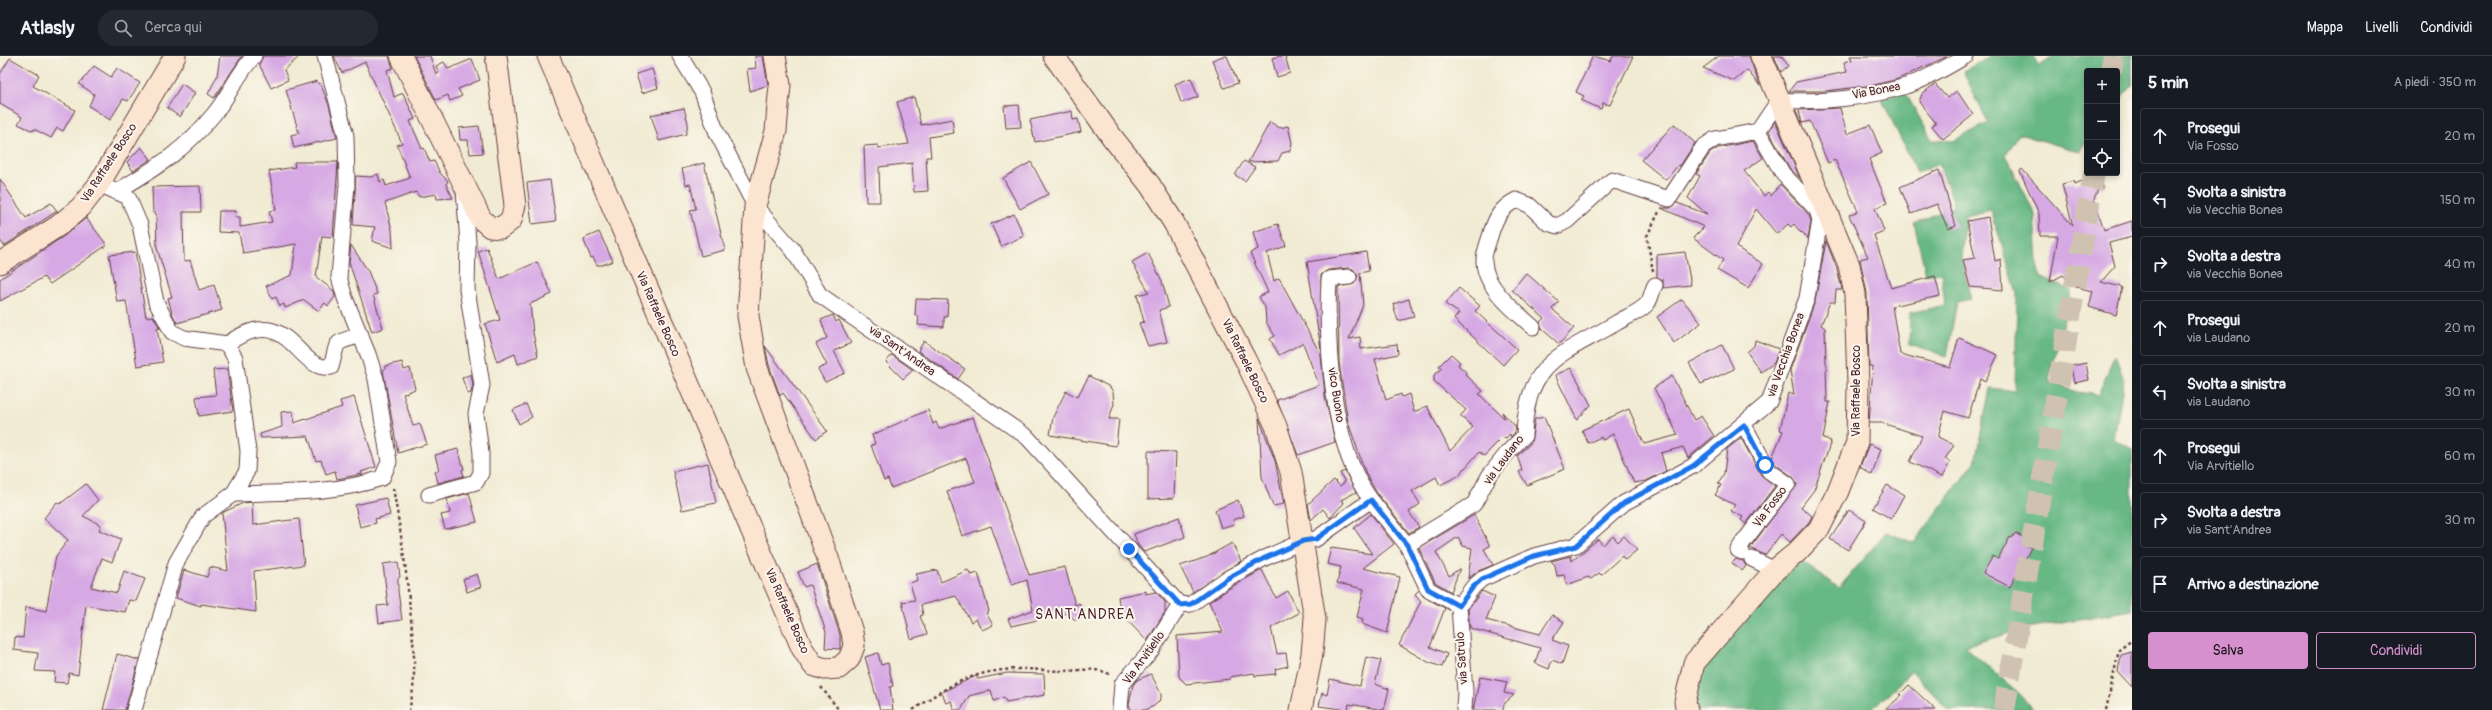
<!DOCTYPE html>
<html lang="it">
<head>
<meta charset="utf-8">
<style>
	body { margin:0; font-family:Pangolin,sans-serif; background:#242831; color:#f1f3f6 }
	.controls { position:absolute; right:12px; top:12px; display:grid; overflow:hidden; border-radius:4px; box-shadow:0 2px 6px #0003 }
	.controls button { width:36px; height:36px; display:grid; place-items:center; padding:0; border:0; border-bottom:1px solid #363941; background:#171b24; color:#f1f3f6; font:20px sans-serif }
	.stop { position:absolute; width:12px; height:12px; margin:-9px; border:3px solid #1a73e8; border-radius:50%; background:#fff }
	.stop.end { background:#1a73e8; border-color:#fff; box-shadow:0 1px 4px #0008 }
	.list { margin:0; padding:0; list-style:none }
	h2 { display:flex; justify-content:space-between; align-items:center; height:52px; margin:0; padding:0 16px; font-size:17px }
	h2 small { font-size:13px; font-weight:400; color:#9ea1a6 }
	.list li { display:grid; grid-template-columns:26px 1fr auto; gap:12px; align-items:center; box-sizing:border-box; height:56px; margin:0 8px 8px; padding:0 8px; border:1px solid #363941; border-radius:4px }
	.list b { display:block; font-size:15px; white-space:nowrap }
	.list p { margin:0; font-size:13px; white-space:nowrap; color:#9ea1a6 }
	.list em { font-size:13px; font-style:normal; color:#9ea1a6 }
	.actions { display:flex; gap:8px; padding:12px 16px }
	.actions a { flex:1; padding:9px 0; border:1px solid #d690ce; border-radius:4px; text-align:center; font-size:14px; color:#d690ce }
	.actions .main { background:#d690ce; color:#111 }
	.icon { flex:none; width:22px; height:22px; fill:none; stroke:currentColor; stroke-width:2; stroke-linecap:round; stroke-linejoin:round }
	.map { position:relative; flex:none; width:2132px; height:654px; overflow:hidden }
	header { display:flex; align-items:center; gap:24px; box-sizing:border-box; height:56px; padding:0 20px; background:#171b24; border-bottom:1px solid #363941 }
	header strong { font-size:19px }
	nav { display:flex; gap:22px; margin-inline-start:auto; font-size:14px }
	.search { width:280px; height:36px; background:#242831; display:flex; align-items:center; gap:10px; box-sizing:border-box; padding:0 14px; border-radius:22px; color:#9ea1a6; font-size:15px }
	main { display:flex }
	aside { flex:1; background:#171b24 }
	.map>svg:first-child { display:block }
	.forest { fill:#67b884; stroke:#586c58 }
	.building { fill:#d6a8e4 }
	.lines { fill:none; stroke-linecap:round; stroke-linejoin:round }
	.highway-tunnel { stroke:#d0c2b1; stroke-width:22; stroke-dasharray:22 11; stroke-linecap:butt }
	.street-casing { stroke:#633e44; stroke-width:17 }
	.secondary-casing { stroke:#633e44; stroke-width:23 }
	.path { stroke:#633e44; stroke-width:2.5; stroke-dasharray:3 3; stroke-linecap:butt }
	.street { stroke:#fff; stroke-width:15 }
	.secondary { stroke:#fce5d0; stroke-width:21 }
	.route { stroke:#1a73e8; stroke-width:5 }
	.labels { text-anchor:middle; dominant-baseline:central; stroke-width:4; stroke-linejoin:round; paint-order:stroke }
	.street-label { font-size:12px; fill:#4a1f2b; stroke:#fbf7ec }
	.quarter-label { font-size:14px; letter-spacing:1px; fill:#4a1f2b; stroke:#fbf7ec }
</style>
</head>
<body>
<header>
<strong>Atlasly</strong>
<div class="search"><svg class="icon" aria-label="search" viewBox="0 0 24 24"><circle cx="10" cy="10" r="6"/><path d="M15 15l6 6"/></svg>Cerca qui</div>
<nav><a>Mappa</a><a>Livelli</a><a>Condividi</a></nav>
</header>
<main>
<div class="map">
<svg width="2132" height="654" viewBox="0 0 2132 654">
	<rect width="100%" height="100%" fill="#fbf7ec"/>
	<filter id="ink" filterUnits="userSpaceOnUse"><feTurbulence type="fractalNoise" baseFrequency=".025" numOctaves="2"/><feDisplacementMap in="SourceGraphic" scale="8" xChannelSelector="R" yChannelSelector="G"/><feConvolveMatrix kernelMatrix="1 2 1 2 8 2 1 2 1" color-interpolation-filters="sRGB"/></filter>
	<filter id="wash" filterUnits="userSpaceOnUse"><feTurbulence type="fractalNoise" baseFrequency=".012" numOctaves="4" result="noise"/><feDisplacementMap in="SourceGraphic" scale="16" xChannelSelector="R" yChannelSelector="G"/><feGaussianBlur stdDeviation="0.9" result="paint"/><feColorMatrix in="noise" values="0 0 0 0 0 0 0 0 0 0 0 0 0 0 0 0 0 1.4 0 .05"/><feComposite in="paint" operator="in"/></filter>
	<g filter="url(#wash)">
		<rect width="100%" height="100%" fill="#f1ebd3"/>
		<path class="forest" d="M1992,0H2033L2039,10L2055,0H2132V29L2117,46V15H2087V86L2080,96L2019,78L2006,99L2035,159L2039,221L2071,234L2049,325L2077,336L2098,339L2115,299L2124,324L2114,383L2132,393V554L2027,572L1965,590L2022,640L2033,654H1948L1912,615L1871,654H1692L1694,624L1799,504L1839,532L1886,476L1914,487L1975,406L1990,332L2015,335L2017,237L1991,154L1966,160L1961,201L1971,243L1957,246L1947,300L1909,289L1910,257L1945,249L1941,217L1926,219L1914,167L1955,150L1939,108L1917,117L1881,42L1905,36L1932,84L1953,85L1988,67L1963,15Z"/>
		<g id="blocks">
			<path class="building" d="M220,0H242L214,42L208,38L217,20Z
				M263,0H300L284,14L288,24L271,32L259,8Z
				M334,0H389L393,12L387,14L394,41L403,37L415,63L410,65L422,93L424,92L430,106L434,105L440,117L448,125L446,128L453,142L437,143L436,138L419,141L416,136L385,147L392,174L393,192L372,185L375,171L353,169L356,120L371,121L378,118L380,126L384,124L386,130L410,122L397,89L402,87L365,6L342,17Z
				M414,0H430L436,18L439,17L436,10L444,6L448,13L472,3L480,24L458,33L462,40L450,45L448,39L436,44Z
				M755,0H763L768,29L750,35L747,13L756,12Z
				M1223,0H1227L1238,27L1224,32L1212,4Z
				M1280,0H1285L1290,17L1277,21L1272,2Z
				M1593,0L1611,5L1613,0H1633L1610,49L1603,47L1601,53L1581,44L1584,40L1576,36Z
				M1719,0H1749L1760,30L1747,14L1734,25L1703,12Z
				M1774,0H1782L1788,10L1781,16Z
				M1850,0H1948L1898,23L1874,29L1826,35H1789L1796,26L1847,16L1844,6L1852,4Z
				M10,2L39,19L33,30L75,54L63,75L57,72L51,82L34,73L33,75L18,68L22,61L0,48V18Z
				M94,10L111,21L117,12L140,27L128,45L123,43L110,64L89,50L94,38L79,28Z
				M652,13L658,32L642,37L636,18Z
				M1191,22L1198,41L1181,47L1175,28Z
				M317,25L318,28L320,27L329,49L337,82L294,92L291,79L299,77L286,34Z
				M182,28L195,37L180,61L167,52Z
				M1935,28L1947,42L1957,35L1973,59L1943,83L1932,70L1936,67L1919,46L1922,38Z
				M914,41L921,69L952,63L954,77L929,81L931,101H926L928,135L914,136L912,107L879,111L880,146H866L864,90L878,89V92L909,88L897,46Z
				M1019,49L1021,71L1006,72L1004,50Z
				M684,52L688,67L686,78L659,85L651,59Z
				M1840,52L1847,78L1870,69L1882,97L1869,103L1887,147L1875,152L1884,175L1874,179L1891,232L1935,220L1940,240L1892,250L1900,298L1950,311L1959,282L1998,299L1985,326L1980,323L1968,362L1945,355L1938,381L1954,389L1945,403L1950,406L1942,421L1910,406L1922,380L1882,367H1869L1873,310H1869L1867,237L1860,203L1868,201L1849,159L1858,155L1835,104L1828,107L1810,65L1802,67L1799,54Z
				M1072,55L1073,64L1078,63L1081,76L1035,86L1030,64Z
				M1775,65L1800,122L1790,113L1769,75Z
				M1270,66L1280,72L1288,70L1292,87L1290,95L1282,97L1278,105L1248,106Z
				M1674,68L1695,87L1680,110L1678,109L1666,124L1641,104Z
				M479,70L483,97L470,98L468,84H460L459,72Z
				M1753,85L1763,102L1744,115L1764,140L1768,136L1771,140L1780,128L1809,159L1811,165L1808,183L1802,176L1801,177L1794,168L1791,171L1788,168L1777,178L1756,153L1736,191L1763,208L1748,232L1717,214L1723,204L1693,182L1704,171L1661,152H1670L1677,147L1707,158L1688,142L1700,120L1696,118L1710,97L1718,92Z
				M141,91L151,103L133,115L127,106Z
				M1244,105L1255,111L1245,125L1235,119Z
				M294,106H338L333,181L322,180L316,221L334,235L335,241L328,250L325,247L319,255L304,244L285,252L284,248L280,250L276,241L272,243L266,230L292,219L296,188L243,197L239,177L218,176L219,155H236L235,161H240V171L272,166L269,155L276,154L269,115L295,111Z
				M1031,106L1048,138L1020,153L1003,122Z
				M704,107L725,194L701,200L690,154L696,153L690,128L686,129L682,113Z
				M2022,113L2073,170L2062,128L2074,125L2075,128L2098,118L2103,132L2098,133L2094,143L2104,174L2132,165V181L2109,187L2115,210L2101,226L2122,231L2116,259L2089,251L2093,235L2075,231L2063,219L2050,226L2058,180H2040L2039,158L2020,115Z
				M1939,114L1956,170L1948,173L1937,148L1911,158L1900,131Z
				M0,123L26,162L51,147L57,155L4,190L0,184Z
				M550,124L556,165L532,168L527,127Z
				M200,130L201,156H183L184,206L190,204L199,234L214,229L222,254L177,267L172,257L168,242L172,241L157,192L156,157H153L152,131Z
				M1014,158L1024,180L1001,190L991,168Z
				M1988,161L1995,205L2001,203L2003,234L1970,231L1963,204L1975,202L1967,165Z
				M86,162L107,189L50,228L44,221L0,245V223L64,180Z
				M1278,168L1286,190L1267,197L1274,225L1279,222L1321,299L1325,340L1335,386L1298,399L1277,344L1319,329L1303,287L1279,299L1270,283L1275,280L1266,266L1265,251L1259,241L1268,236L1250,197L1258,193L1253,176Z
				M599,176L613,205L602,209H597L593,201L591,202L584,185L585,182Z
				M1826,185L1837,213L1842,234H1836L1835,246H1830L1821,269L1825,272L1827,346H1830L1823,383L1831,385L1814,434L1801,451L1812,460L1809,466L1790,486L1781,478L1765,499L1750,492L1797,429L1793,421L1776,409L1772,402L1783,375L1780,374L1788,337L1794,339L1790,314L1815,245Z
				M351,189L368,215L377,238L373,239L383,272L372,276L349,206Z
				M487,192L499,223L537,206L552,238L530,248L533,277L538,300L518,308L515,298L497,306L485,268L500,264L478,195Z
				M135,196L146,261L153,260L160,272L157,273L163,306L137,310L126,245L117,246L109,199Z
				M1366,196L1369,215L1360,217L1363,249L1349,283L1360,281L1361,293L1397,288L1398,298L1375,303L1386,344L1401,338L1402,341L1409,338L1414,356L1427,350L1450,395L1473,371L1460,360L1466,354L1434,325V319L1442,312L1439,310L1451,298L1460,306L1458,309L1466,316L1465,318L1483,335L1479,338L1505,363L1502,356L1516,371L1515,376L1511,381L1510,378L1505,383L1503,381L1484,400L1479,396L1458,420L1440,429L1436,421L1412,435L1420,448L1409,456L1419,471L1409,477L1378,439L1366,418L1348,366L1339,307L1338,231L1354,228L1358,220L1353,213L1348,212L1328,214L1321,219V293L1307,206Z
				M1685,196L1691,229L1663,232V224L1657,221V199Z
				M1148,197L1162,225L1169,251L1159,254L1167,286L1148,290L1139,267L1144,266L1137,239L1149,236L1132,206Z
				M1526,217L1559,246L1552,253L1574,272L1559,288L1542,273L1540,266L1544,262L1512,234Z
				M1459,232L1480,250L1475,255L1517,293L1503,309L1454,263L1459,257L1445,248Z
				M916,243L948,244L947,261H944V271L918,269L919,260H915Z
				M1409,243L1414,261L1398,265L1393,248Z
				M1682,243L1701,267L1674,287L1657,261Z
				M833,259L836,266L839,264L851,287L834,295L845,317L825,326L818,313L827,309L816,288L827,282L821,264Z
				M1755,284L1779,293L1774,307L1761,316L1747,296L1754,290Z
				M924,285L965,313L958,323L918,295Z
				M1722,289L1734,313L1701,328L1689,307Z
				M765,290L827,375L816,383L783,337L780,340L769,309Z
				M892,299L913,314L903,323L886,306Z
				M402,306L404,314L410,312L415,333L403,338L413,370L420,368L427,388L398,397L383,314L385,313V310Z
				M2086,307L2089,324L2074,327L2071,310Z
				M1571,312L1591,349L1577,364L1555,319Z
				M227,313L233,355L199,360L196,341L216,339L213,314Z
				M471,318L473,329L471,337L468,338L462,322Z
				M1089,320L1110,331L1113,336L1114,348L1109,363H1119L1116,390L1050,379L1053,361L1066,335L1077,341Z
				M1672,320L1694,364L1701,360L1714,380L1688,402L1683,391L1661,397L1666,415L1646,425L1634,427L1613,378L1603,384L1601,381L1588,387L1582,374L1629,353L1644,388L1678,379L1654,332Z
				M354,341L376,411L361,416L362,418L337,423L335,415L326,418L321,404L316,405L308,380L261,382L260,378L282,371L281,356L293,355L294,367L342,351L340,345Z
				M526,348L532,361L519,368L513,354Z
				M928,354L933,368L936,366L939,373L973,361L1029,519L1065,511L1075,549L1079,547L1084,560L1075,564L1068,557L1011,570L1008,563L1033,554L1027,524L1012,529L991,470L962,480L947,435L975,426L966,402L891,432L888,423L884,425L871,389L875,388L872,379Z
				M1544,361L1565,413L1527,429L1519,416L1522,414L1517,400L1531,387L1535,363Z
				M1259,362L1275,405L1284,448L1273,450L1262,421Z
				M1741,382L1761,419L1775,430L1746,468L1741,464L1743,461L1731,455L1735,449L1715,439L1721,429L1718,428L1724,417L1727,393Z
				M1869,388L1881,393L1872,419L1860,411Z
				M458,393L464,413L462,414L464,420L438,427L435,415L439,414L435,399Z
				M1148,395L1176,396L1174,442L1148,443Z
				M708,407L716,447L682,454L673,415Z
				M1345,415L1356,436L1341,444L1344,447L1330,462L1323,453L1311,464L1308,448L1334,424L1340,430L1345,426L1340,417Z
				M86,428L98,444L83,460L101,469L99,474L121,483L112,506L102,502L91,531L117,537L124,515L145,523L136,545L129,544L125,556L86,549L78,619L69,617L67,627L54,626L55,616L35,615L38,597L14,594L15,581L23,582L26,551L46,555L56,500L68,484L44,462L57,446L60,448Z
				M1887,429L1904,439L1891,463L1873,452Z
				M469,437L477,466L445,473L441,459L450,457L447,443Z
				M386,442L390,459L375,463L376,467L360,471L355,449Z
				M1238,444L1244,460L1233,464L1234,468L1221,472L1215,454Z
				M252,446L253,469L299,463L304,509L254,515L256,556L201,548V550L176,542L184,514L207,521L210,511L228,515L222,457L243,447Z
				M1849,454L1866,465L1848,494L1830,483Z
				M1371,458L1394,488L1363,512L1400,521L1387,577L1362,568L1363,563L1357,561L1364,533L1337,527L1341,511L1327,508L1331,492L1372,498L1354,472Z
				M1474,459L1490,490L1484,493L1493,509L1478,515L1468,523L1472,492L1463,490L1458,481L1436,496L1449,520L1460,512L1451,536L1435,526L1419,492Z
				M1179,461L1185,481L1144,496L1138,489L1134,478Z
				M2015,477L2028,484L2025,489L2031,492L2010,531L1983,517L1993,500L1998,503L2010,481L2012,482Z
				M1613,480L1618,486L1624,480L1637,494L1625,504L1622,500L1601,519L1599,517L1591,523L1588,521L1567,529L1564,519L1557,520L1555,509L1551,505L1571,500L1572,505L1598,483L1603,489Z
				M1232,487L1241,505L1193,536L1180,510L1207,501Z
				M1736,503L1743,505L1746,510L1742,515L1732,507Z
				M398,506L400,521L398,522V535L402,564L379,567L377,550L388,549L383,508Z
				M817,508L840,579V593L825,592L826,576L810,529L804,531L798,516Z
				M937,514L941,526L968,514L971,519L978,517L989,555L986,557L993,569L982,574L976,563L971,566L956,540L921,549L923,559L920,560L927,578L911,583L902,546L915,544L910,527L918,524L916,518Z
				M1262,514L1276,542L1288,535L1299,557L1271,572L1277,598L1286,597L1288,610L1275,613L1276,618L1255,620L1254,617L1230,621V623L1186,628L1179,621L1177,580L1223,576L1209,546L1233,530Z
				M477,518L481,531L467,536L463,523Z
				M1419,534L1424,541L1445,552L1430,591L1447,598L1442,611L1428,606L1399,589L1421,545L1415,538Z
				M1146,535V538L1156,536L1165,546V556L1147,585L1128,565V559H1121L1118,541Z
				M1482,535L1495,541L1486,564L1540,578L1552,559L1564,566L1552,584L1568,590L1562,608L1552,604L1549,613L1535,607L1540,592L1470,572L1468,553Z
				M2132,596V631L2118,616L2121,599Z
				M878,597L881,609L888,607L893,630L890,631L893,654H880L865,601Z
				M117,598L139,604L125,654H103Z
				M1366,601L1381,604L1375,628L1389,633L1384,654L1349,648L1348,654L1319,650L1322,637L1327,639L1330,623L1360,630Z
				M1007,617L1044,618L1045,639L1006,646L1004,641L994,645L991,634L969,640L961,654H954L951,645L946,647L942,636L976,620L978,623Z
				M1151,618L1161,638V643L1154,650L1145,654H1131L1129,648L1133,629L1137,624Z
				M1480,621L1507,626L1504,637L1514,639L1504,648L1503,654H1473Z
				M1909,629L1936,654H1885L1902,639L1900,638Z"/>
		</g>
	</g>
	<g filter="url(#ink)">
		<use href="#blocks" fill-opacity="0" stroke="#633e44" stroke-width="1"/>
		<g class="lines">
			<path class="highway-tunnel" d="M2111,15L2114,0
				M2004,654L2094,117"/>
			<g class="street-casing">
				<path id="street" d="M680,0L702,36L717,77L755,150L793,194L820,239L1027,381L1180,549
					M99,128L128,141L140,169L156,246L172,276L184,282L227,288L235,302L248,395L247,415L233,438L203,460L176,507L134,654
					M116,136C157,111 183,96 214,58C229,40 238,17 254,0
					M1349,221L1329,223C1326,288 1331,391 1371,444
					M1533,271C1515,255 1485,232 1484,206C1483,198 1489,185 1491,177C1496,161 1501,152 1516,144L1529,149L1548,167L1557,170L1567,165L1612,124L1669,143L1703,91L1715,83L1758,75L1779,44C1820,47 1867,42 1906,30C1927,23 1947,11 1966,0
					M227,288C290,243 296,317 331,311C339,284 331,288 361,279
					M233,438C283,436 335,438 382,422L389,406L376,323L368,298L345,242L339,221L347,129L346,80L325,0
					M429,439L476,426L481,417V397L476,358L482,329L467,233L468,186L464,134
					M1407,489L1428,533L1459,550L1473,531L1482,523L1534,500L1576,489L1624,447L1693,410L1769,346L1807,242L1820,164L1817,154L1783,118L1758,75
					M1742,496L1738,494L1744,485L1788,428L1769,415L1744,369
					M1752,503L1775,514
					M1459,550L1465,636L1464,654
					M1120,654L1122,628L1151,595L1180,549L1191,548L1228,522L1265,502L1303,485L1316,483L1371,444L1407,489L1474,448L1489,420L1508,396L1524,380C1526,304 1562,299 1618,266C1626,261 1640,256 1647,248C1651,244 1652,234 1655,229"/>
			</g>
			<g class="secondary-casing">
				<path id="secondary" d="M401,0L481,163L490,171L501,172L511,164L515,149L496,0
					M548,0L802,592L813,609L825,613L839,612L849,603L854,590L852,576L829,505L757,312L748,260L755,150L776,75L778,50L780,29L775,0
					M1054,0L1112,81L1150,129L1174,167L1246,305L1276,370L1291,416L1315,563L1312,598L1301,654
					M0,207L58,170L81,151L99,128L175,0
					M1687,654L1685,646L1694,607L1775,514L1796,497L1819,473L1838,435L1857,386L1858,328L1855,238L1849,209L1761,0"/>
			</g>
			<path class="path" d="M1653,216L1647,180L1659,156
				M393,432C401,476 407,519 411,563C414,594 417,624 409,654
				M821,631L839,654
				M913,654C950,628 976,613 1023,613C1036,613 1050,615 1063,615C1080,615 1095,610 1111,619
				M2106,654L2119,594L2132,584"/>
			<use href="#street" class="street"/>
			<use href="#secondary" class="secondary"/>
		</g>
	</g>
	<g class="lines" filter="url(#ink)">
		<path class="route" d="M1129,493L1180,549L1191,548L1228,522L1265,502L1303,485L1316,483L1371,444L1407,489L1428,533L1459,550L1473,531L1482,523L1534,500L1576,490L1624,447L1693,410L1744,369L1765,409"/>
	</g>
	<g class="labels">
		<g class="street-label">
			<text transform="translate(1876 35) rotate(-11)">Via Bonea</text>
			<text transform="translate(109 107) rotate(-57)">Via Raffaele Bosco</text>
			<text transform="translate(658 258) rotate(66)">Via Raffaele Bosco</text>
			<text transform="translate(902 295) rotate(35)">via Sant'Andrea</text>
			<text transform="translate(1786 299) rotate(-70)">via Vecchia Bonea</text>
			<text transform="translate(1245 305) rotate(64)">Via Raffaele Bosco</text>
			<text transform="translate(1856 335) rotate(-90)">Via Raffaele Bosco</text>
			<text transform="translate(1336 339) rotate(81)">vico Buono</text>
			<text transform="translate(1504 404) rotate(-53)">via Laudano</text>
			<text transform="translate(1770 451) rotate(-53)">Via Fosso</text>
			<text transform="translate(787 555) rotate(66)">Via Raffaele Bosco</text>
			<text transform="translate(1144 602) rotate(-54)">Via Arvitiello</text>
			<text transform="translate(1462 602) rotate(-94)">via Satrulo</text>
		</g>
		<g class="quarter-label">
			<text x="1085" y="558">SANT'ANDREA</text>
		</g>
	</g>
</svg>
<div class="controls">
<button>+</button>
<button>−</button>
<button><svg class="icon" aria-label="locate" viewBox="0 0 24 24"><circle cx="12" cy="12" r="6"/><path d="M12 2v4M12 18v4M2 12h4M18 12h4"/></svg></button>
</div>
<div class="stop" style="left:1765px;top:409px"></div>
<div class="stop end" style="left:1129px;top:493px"></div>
</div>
<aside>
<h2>5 min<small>A piedi · 350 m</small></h2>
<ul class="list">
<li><svg class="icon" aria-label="ahead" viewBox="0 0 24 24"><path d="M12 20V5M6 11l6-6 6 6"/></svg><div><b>Prosegui</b><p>Via Fosso</p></div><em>20 m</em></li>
<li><svg class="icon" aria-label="left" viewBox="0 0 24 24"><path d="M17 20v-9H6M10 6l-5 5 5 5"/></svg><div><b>Svolta a sinistra</b><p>via Vecchia Bonea</p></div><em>150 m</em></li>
<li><svg class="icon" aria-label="right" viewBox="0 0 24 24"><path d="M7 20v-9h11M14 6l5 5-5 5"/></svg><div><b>Svolta a destra</b><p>via Vecchia Bonea</p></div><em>40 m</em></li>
<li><svg class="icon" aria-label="ahead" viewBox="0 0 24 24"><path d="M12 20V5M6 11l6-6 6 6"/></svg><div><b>Prosegui</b><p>via Laudano</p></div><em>20 m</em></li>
<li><svg class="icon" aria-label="left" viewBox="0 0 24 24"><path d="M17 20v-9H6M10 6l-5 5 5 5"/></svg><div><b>Svolta a sinistra</b><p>via Laudano</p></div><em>30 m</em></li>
<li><svg class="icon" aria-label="ahead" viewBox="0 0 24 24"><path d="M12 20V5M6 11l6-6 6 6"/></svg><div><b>Prosegui</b><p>Via Arvitiello</p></div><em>60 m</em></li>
<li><svg class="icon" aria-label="right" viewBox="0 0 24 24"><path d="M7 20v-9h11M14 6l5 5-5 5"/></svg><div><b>Svolta a destra</b><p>via Sant'Andrea</p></div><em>30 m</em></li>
<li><svg class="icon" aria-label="arrive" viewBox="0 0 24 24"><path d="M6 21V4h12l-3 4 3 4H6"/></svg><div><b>Arrivo a destinazione</b></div></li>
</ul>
<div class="actions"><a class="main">Salva</a><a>Condividi</a></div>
</aside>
</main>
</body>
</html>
